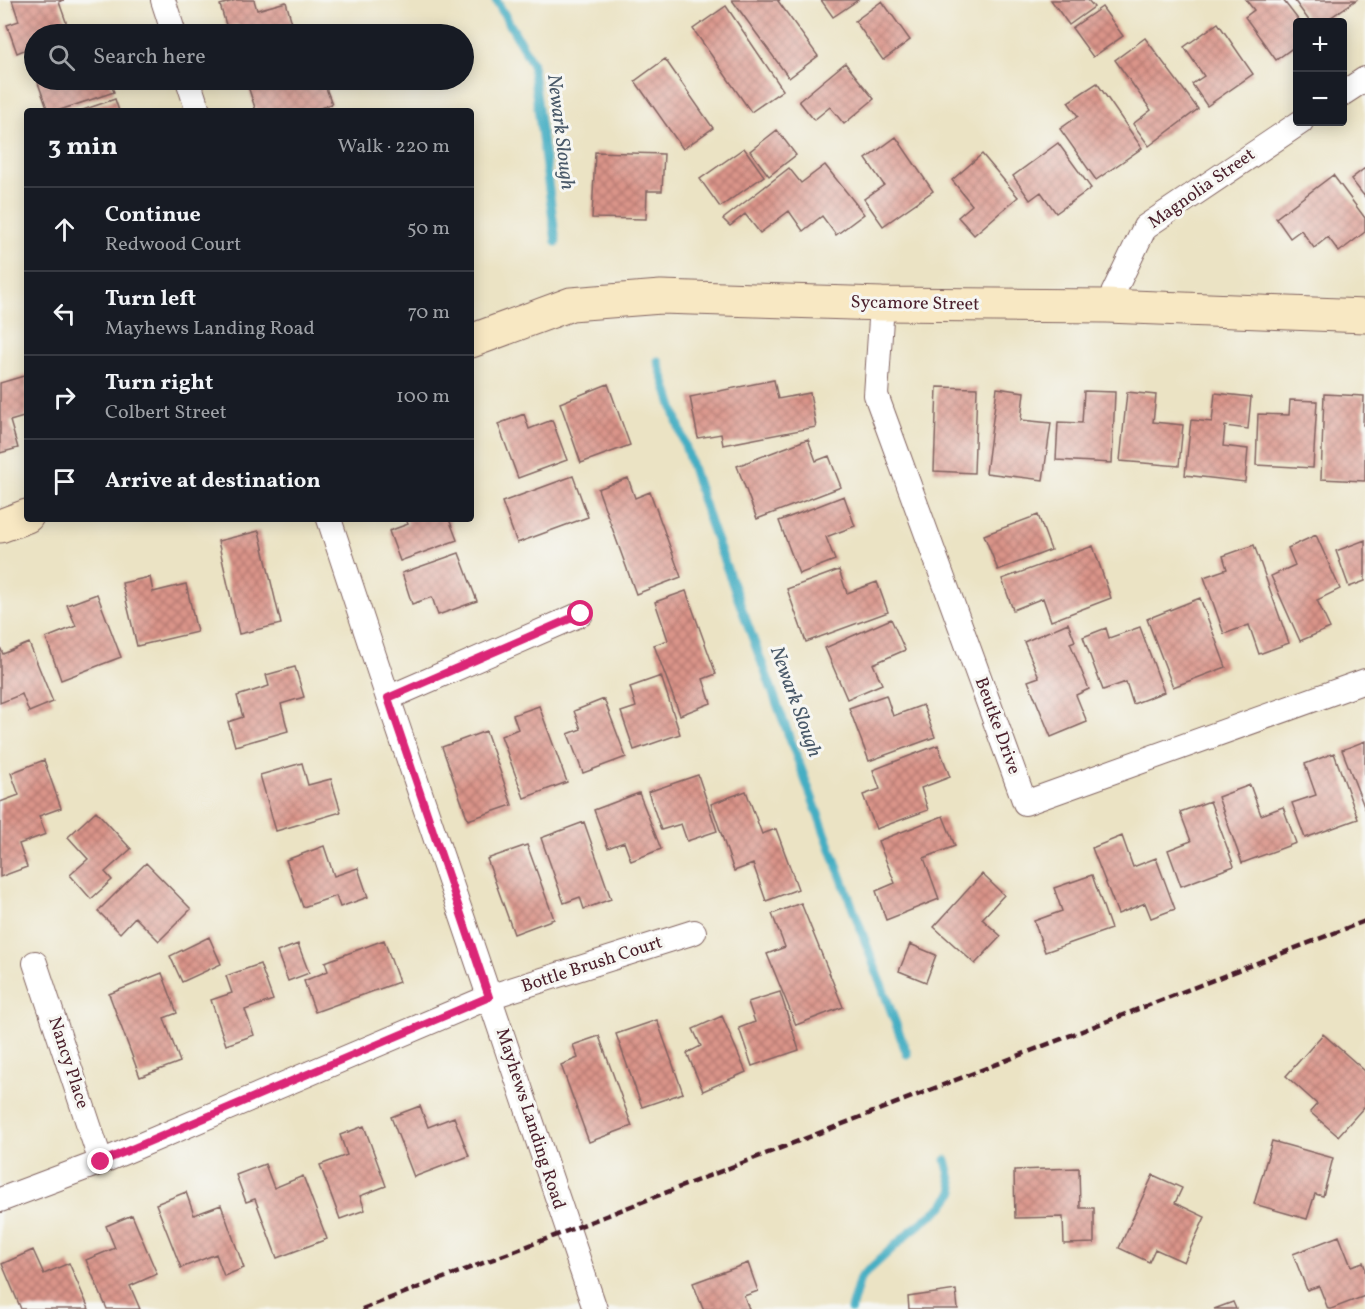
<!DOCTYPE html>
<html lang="en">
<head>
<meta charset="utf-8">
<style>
	body { margin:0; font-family:Vollkorn,serif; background:#242831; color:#f1f3f6 }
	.controls { position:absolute; right:18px; top:18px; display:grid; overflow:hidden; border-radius:6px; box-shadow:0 3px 15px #0003 }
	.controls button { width:54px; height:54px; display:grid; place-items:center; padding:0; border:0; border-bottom:2px solid #363941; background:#171b24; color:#f1f3f6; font:30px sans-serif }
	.stop { position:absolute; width:18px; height:18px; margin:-14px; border:4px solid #db2777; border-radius:50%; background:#fff }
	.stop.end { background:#db2777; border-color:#fff; box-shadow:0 2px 6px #0008 }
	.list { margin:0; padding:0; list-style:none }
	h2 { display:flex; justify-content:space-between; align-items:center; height:78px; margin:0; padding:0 24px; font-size:26px }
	h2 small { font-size:20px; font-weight:400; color:#9ea1a6 }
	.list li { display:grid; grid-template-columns:39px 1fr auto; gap:18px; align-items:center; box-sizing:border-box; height:84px; padding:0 24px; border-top:2px solid #363941 }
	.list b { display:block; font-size:22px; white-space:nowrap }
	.list p { margin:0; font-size:20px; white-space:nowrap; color:#9ea1a6 }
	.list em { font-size:20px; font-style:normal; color:#9ea1a6 }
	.icon { flex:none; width:33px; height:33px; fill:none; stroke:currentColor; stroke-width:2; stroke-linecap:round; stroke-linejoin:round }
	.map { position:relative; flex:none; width:1365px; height:1309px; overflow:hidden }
	.search { position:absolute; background:#171b24; box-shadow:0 3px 15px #0003; left:24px; top:24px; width:450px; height:66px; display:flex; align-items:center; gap:15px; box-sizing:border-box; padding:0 21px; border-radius:33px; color:#9ea1a6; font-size:22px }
	.panel { position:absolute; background:#171b24; box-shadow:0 3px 15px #0003; left:24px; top:108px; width:450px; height:414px; border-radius:6px }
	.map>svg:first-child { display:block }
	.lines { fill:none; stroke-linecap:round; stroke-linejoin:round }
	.stream { stroke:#44aec3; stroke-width:9 }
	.building { fill:url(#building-cross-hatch) }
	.street-casing { stroke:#826461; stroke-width:26 }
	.secondary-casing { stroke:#826461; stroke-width:35 }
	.street { stroke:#fff; stroke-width:24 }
	.secondary { stroke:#f8e8c3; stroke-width:33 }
	.rail { stroke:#4a1f2b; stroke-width:4.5; stroke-dasharray:9 4.5; stroke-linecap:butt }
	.route { stroke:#db2777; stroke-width:8 }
	.labels { text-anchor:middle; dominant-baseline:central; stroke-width:6; stroke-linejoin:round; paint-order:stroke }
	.street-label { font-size:18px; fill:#4a1f2b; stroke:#f6f6f2 }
	.water-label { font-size:20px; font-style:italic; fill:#485868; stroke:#f6f6f2 }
</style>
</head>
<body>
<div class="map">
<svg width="1365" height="1309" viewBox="0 0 1365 1309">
	<defs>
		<pattern id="building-cross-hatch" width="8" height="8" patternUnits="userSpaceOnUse" patternTransform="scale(1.5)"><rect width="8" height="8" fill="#da9489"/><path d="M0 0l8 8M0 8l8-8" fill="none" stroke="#b37870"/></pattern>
	</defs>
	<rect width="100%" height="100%" fill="#f6f6f2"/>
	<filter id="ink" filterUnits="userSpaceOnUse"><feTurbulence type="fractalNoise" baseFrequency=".0167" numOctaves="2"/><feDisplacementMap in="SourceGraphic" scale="12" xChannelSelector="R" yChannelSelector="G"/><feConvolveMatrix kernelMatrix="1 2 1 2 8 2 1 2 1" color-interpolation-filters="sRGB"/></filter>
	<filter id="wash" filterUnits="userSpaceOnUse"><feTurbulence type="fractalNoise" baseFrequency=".008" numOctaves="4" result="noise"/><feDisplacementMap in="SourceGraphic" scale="24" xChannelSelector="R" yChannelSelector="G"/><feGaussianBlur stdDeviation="1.35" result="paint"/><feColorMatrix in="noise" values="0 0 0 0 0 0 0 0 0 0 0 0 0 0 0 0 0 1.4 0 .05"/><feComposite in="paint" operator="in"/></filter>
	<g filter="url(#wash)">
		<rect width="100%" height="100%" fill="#ebe3c4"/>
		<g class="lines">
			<path class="stream" d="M496,0L532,63L556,242
				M658,361L710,523L907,1054
				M851,1309L860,1278L911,1231L942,1207L954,1191L946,1160"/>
		</g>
		<g id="blocks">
			<path class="building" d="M12,0H64L59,2L70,33L67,34H34V46L17,53L7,25L19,21Z
				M236,0H254L257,10L286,2L295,34H240L238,25L227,28L220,5Z
				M732,0H780L778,1L818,56L789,78Z
				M821,0H858L833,17Z
				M1051,0H1088L1094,7L1069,25Z
				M1246,0H1283L1300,22H1298V44L1276,60L1245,17L1254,10Z
				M1294,0H1356L1324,22H1310Z
				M882,1L910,40L883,60L855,21Z
				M726,6L783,90L751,112L693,29Z
				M1102,7L1123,36L1093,57L1072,28Z
				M1218,23L1253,74L1207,106L1192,84L1204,76L1184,47Z
				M1145,38L1198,109L1149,146L1133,124L1151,110L1115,60Z
				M665,59L713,128L683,149L635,81Z
				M845,63L874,99L844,124L830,107L814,120L799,101Z
				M37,80H109L114,92L57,111H48Z
				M246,80H323L332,104L311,111H256Z
				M1097,83L1142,148L1096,180L1060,129L1078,116L1068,102Z
				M115,99L119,111H80Z
				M777,130L796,155L769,176L750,151Z
				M896,137L933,191L883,226L864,199L884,185L866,159Z
				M1058,143L1091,188L1056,213L1041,192L1030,200L1013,176Z
				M744,148L764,176L720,207L700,179Z
				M595,152L664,154L662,191H647L646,219L592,218Z
				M982,154L1018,197L974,235L958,217L972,205L952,180Z
				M825,165L864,214L836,235L822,216L803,231L789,211L760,233L745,214L730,226L723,219L789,168L801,183Z
				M1365,168V197L1351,179Z
				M1333,175L1365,218V232L1339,252L1328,237L1314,248L1301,230L1290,238L1276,218Z
				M27,375V416L10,421L18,448L0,453V383Z
				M774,380L778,399L810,393L816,427L723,445L721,434L698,438L690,397Z
				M608,384L630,445L581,463L560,403Z
				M937,387L977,388L974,473L934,471Z
				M997,388L1024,392L1021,420L1051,423L1043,480L986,473Z
				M1084,391L1115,392L1112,463L1056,460L1058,422L1082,423Z
				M1127,392L1156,395L1153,422L1183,425L1179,466L1120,461Z
				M1215,393L1251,397L1248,429L1225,426L1223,446L1248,449L1245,482L1185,475L1191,420L1212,422Z
				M1324,394L1364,396L1363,425L1365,426V481L1321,479Z
				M1290,400L1317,401L1313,468L1256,465L1258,414L1289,415Z
				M524,414L529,429L552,420L567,460L518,478L498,424Z
				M808,439L816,461L829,456L841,487L757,519L737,466Z
				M573,476L588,517L517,543L502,502Z
				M628,478L635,498L650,492L681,577L636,594L598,489Z
				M844,496L855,526L826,537L835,560L799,574L779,521Z
				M1038,515L1051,550L998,570L984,535Z
				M406,519H449L457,540L400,561L389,531L408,524Z
				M259,531L281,624L239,634L218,541Z
				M1316,535L1340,589L1317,600L1330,628L1300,641L1271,576L1295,565L1288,548Z
				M1365,540V581L1349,587L1336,551Z
				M1254,545L1289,643L1259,654L1249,625L1224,634L1204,577L1227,569L1223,556Z
				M1093,546L1111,598L1051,621L1043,598L1013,610L1002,579Z
				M459,553L477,601L438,615L432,597L412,604L402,573Z
				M839,570L847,593L877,582L888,612L806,642L787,589Z
				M150,577L153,592L186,584L197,632L137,646L122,583Z
				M686,591L716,674L703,679L711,703L680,715L654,645L668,640L655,602Z
				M97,594L121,657L61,680L46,638L76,626L67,605Z
				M1200,598L1226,667L1173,687L1147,619Z
				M891,619L905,650L873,664L882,684L847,699L825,648Z
				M1068,623L1075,641L1070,643L1089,689L1076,695L1087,722L1051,737L1028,681L1039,677L1024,642Z
				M1140,627L1164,692L1133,704L1126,682L1103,690L1083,637L1106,628L1109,638Z
				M29,643L53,702L29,712L22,694L0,703V647L3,654Z
				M295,667L304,697L281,704L288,731L235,746L228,722L243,717L237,696L269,686L266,675Z
				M661,676L680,734L634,750L621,712L636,707L630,687Z
				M886,695L893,716L923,705L935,737L869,761L849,708Z
				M604,699L626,757L583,773L568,734L581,729L574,711Z
				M539,706L567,782L524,798L501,736L518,729L513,715Z
				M486,731L512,805L468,820L442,747Z
				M1365,741V809L1342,750Z
				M938,745L950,777L921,788L928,810L876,829L863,795L880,789L873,770Z
				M1334,753L1358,819L1305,838L1292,803L1316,795L1305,764Z
				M44,760L61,808L39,816L46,834L19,844L27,867L0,877V802L19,795L11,773Z
				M302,763L308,785L331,779L341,812L276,831L260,775Z
				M698,775L717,831L687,841L681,824L661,830L648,792Z
				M1250,785L1261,815L1283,807L1296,843L1242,863L1218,797Z
				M746,791L762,834L776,829L798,889L766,901L753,864L734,871L711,804Z
				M639,793L661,849L631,861L624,842L608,848L594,810Z
				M1210,801L1234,866L1181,886L1168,850L1191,841L1180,812Z
				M96,811L131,849L105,872L112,880L91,899L70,875L88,859L68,837Z
				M943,816L955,846L924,858L939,899L886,920L876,891L895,883L878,841Z
				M584,822L611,899L584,909L580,897L564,903L541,838Z
				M1122,836L1133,867L1156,858L1175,909L1151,918L1145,903L1118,914L1092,848Z
				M527,845L554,919L514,934L487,859Z
				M324,846L334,876L358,868L368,897L340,907L336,896L303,907L286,860Z
				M146,863L191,909L159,941L135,917L120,933L98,911Z
				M982,874L1004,895L982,919L1001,936L975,964L934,927Z
				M1092,875L1111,929L1045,952L1034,921L1062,911L1054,888Z
				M801,903L843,1007L796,1025L767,954L785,947L772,914Z
				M209,937L221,964L182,982L170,956Z
				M384,940L399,982L315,1012L304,981L328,971L325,962Z
				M298,944L309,973L288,981L277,952Z
				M910,944L936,955L926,982L899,971Z
				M260,964L273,1000L245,1010L254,1035L226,1045L211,1000L232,993L226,976Z
				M162,973L177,1013L164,1018L180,1062L140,1077L109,994Z
				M780,992L799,1050L752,1066L739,1028L755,1022L748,1002Z
				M722,1016L746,1072L703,1091L687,1053L701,1046L693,1029Z
				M657,1020L683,1093L642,1107L616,1034Z
				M1323,1034L1365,1071V1106L1338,1136L1310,1112L1317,1104L1286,1076Z
				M599,1036L632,1126L589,1142L561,1065L578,1058L573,1045Z
				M420,1106L428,1127L454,1117L469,1156L414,1177L391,1117Z
				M364,1126L386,1186L360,1196L365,1210L340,1219L320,1165L347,1155L340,1135Z
				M1272,1141L1333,1158L1323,1196L1315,1194L1307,1219L1254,1204Z
				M265,1164L274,1188L303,1176L327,1239L277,1258L255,1199L246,1202L236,1175Z
				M1079,1168L1080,1208H1094V1243L1064,1244L1063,1217L1015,1218L1014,1170Z
				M1153,1175L1182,1188L1175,1203L1205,1217L1184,1262L1155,1249L1149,1262L1119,1248Z
				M186,1192L194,1215L221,1205L244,1268L224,1276L216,1254L181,1268L156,1204Z
				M132,1215L157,1274L130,1286L140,1309H107L86,1260L115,1248L106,1226Z
				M1339,1236L1351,1266L1363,1262L1365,1268V1296L1331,1309H1328L1319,1286L1307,1290L1293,1254Z
				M33,1250L44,1274L69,1263L89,1309H21L2,1264Z
				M748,1263L758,1291L744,1296L749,1309H703L693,1283Z
				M956,1290L958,1309H909L908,1297Z
				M1233,1302L1236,1309H1214Z"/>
		</g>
	</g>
	<g filter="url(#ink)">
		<use href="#blocks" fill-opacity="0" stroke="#826461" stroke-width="1.5"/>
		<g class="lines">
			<g class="street-casing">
				<path id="street" d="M163,0L174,34
					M188,80L198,111
					M1342,94L1365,79
					M882,304L876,395L1025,803L1365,681
					M1107,306L1145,227L1301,122
					M329,519L388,698L595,1309
					M388,698L581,614
					M35,963L101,1162
					M0,1200L101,1162L489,997L694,932"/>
			</g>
			<g class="secondary-casing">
				<path id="secondary" d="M471,341L571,304L661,297L882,304L1107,306L1365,316
					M0,526L27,516"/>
			</g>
			<use href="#street" class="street"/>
			<use href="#secondary" class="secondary"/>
			<path class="rail" d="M362,1309L567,1231L1365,921"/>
		</g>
	</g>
	<g class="lines" filter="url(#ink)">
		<path class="route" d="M101,1162L489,997L388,698L581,614"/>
	</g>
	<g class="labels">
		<g class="street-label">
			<text transform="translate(1202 189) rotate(-35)">Magnolia Street</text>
			<text transform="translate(915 304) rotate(1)">Sycamore Street</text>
			<text transform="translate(997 726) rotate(70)">Beutke Drive</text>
			<text transform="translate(592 965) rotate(-18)">Bottle Brush Court</text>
			<text transform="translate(68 1063) rotate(72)">Nancy Place</text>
			<text transform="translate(530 1119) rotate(72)">Mayhews Landing Road</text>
		</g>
		<g class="water-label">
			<text transform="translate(560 132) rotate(83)">Newark Slough</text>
			<text transform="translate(795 702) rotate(70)">Newark Slough</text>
		</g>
	</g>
</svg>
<div class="controls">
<button>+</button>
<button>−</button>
</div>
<div class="stop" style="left:581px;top:614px"></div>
<div class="stop end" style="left:101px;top:1162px"></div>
<div class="search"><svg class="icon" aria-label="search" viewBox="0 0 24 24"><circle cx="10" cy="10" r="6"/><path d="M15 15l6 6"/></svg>Search here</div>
<section class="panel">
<h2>3 min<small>Walk · 220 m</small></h2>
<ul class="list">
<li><svg class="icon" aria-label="ahead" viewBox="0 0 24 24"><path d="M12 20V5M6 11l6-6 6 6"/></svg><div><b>Continue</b><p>Redwood Court</p></div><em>50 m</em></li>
<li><svg class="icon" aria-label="left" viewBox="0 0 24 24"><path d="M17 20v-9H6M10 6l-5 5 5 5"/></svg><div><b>Turn left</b><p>Mayhews Landing Road</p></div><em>70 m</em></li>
<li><svg class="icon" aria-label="right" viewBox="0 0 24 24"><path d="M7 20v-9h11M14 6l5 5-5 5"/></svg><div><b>Turn right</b><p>Colbert Street</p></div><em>100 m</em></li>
<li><svg class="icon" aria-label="arrive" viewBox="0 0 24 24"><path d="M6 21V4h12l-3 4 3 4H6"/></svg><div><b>Arrive at destination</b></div></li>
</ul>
</section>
</div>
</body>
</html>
